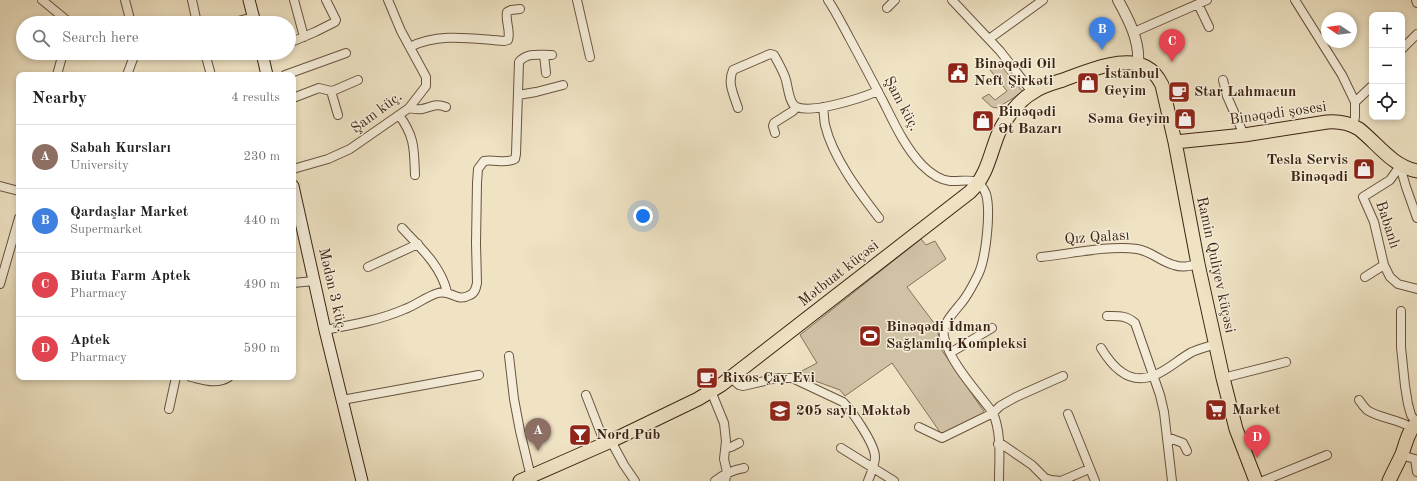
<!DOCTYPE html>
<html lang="en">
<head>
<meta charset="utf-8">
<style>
	body { margin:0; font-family:"Old Standard TT",serif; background:#f2f2f2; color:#222 }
	.controls { position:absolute; right:12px; top:12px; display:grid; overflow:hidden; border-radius:8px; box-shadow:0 2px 6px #0003 }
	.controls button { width:36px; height:36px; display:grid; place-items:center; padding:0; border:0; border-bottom:1px solid #e0e0e0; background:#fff; color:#222; font:20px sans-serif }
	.compass { position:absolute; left:1321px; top:12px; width:36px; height:36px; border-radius:50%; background:#fff; box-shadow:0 2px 6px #0003; rotate:283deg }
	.you { position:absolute; left:643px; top:216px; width:14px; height:14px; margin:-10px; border:3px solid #fff; border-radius:50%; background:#1a73e8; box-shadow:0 0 0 6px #1a73e833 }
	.badge { display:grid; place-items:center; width:26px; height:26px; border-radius:50%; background:#8f2418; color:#fff; font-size:13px; font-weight:700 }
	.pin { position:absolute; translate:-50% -33px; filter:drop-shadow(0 1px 2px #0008) }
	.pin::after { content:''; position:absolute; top:21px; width:14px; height:12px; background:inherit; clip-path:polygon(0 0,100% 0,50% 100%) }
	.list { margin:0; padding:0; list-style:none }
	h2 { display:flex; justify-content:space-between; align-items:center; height:52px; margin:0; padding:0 16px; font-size:17px }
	h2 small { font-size:13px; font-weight:400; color:#767676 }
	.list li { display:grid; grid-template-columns:26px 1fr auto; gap:12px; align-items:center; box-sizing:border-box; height:64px; padding:0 16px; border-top:1px solid #e0e0e0 }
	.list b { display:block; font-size:15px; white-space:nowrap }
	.list p { margin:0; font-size:13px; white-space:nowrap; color:#767676 }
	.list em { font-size:13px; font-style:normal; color:#767676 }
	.icon { flex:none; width:22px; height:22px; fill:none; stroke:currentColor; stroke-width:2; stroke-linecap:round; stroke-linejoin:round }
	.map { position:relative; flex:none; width:1417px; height:481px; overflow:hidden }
	.search { position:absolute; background:#fff; box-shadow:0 2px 6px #0003; left:16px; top:16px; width:280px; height:44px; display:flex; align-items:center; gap:10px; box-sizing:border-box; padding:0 14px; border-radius:22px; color:#767676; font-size:15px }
	.panel { position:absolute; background:#fff; box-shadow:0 2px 6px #0003; left:16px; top:72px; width:280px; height:308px; border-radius:8px }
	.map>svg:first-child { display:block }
	.green { fill:#d1c2a6; stroke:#86725c }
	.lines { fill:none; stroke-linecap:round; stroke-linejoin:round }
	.minor-casing { stroke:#69533f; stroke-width:10 }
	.tertiary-casing { stroke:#69533f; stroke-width:12 }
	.secondary-casing { stroke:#3c2313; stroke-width:13 }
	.primary-casing { stroke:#3c2313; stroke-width:15 }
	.minor { stroke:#f5edd9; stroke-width:8 }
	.tertiary { stroke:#f5edd9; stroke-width:10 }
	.secondary { stroke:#f5edd9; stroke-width:11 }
	.primary { stroke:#efe3c4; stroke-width:13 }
	.labels { text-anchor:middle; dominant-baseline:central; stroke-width:3; stroke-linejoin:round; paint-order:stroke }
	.poi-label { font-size:15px; font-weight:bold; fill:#3c2313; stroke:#f5edd9; text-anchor:start }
	.street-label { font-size:15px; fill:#3c2313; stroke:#f5edd9 }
</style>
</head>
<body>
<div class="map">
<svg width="1417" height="481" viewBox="0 0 1417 481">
	<rect width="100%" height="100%" fill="#efe3c4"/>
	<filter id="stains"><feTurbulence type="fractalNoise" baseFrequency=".005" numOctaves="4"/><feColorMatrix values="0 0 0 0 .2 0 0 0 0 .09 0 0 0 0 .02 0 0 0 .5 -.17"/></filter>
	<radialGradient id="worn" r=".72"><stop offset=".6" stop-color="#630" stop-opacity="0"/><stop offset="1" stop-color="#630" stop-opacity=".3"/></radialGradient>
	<path class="green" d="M998,62L1023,92L997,108L992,107L982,98L989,94L995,100L1007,91L990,70Z
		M921,239L926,245L935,241L946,259L907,287L937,327L941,349L985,413L942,435L892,363L845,396L840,390L796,374L817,363L800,335Z"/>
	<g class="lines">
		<g class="minor-casing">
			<path id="minor" d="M42,0L70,23
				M125,0L131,23
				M192,0L197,23
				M294,0L304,37
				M577,0L590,57
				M828,0C836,12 843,26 850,39C862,61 873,82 884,103C895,125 905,147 922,165C929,172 940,180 950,181C965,182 979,175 986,194C991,211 986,259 978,275C974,283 970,291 965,298C958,309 941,322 944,337C950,363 977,391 993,413C1002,434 999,459 999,481
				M952,0L1000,51L1032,92
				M1295,0L1342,75L1355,102V117L1353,126
				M1416,0L1417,3
				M1198,4L1209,27
				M887,8L895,0
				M231,23L253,17
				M1134,32L1207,0
				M989,39L1043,0
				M289,43L315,32L335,22L336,20L326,0
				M410,47C439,32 473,39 504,41L508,40C511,31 505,21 507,12L511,10L520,9
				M1402,49L1417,34
				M205,53L211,75
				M544,55L546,73
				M57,75L63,53
				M127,75L134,56
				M285,75L346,53
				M1223,80L1227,96L1244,135
				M331,91L338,115
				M518,95L536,92L563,85
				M293,98L319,88L331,91L335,90L358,80
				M1355,102L1372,86
				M823,107C824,113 824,120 825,125C833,158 859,192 879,218
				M409,108C413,109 417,110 422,109C432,107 435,103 446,107
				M738,108C734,95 727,83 733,70L770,54L774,55C778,62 782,69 785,77C788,85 788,97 793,104C802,118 864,97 878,91
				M399,115C415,137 414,149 415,175
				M775,133L773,126L774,123L793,111L796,108
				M1400,166L1390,180L1363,197L1374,222L1384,265L1390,277L1398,284L1417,289
				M1400,166L1406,187L1417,218
				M293,169L328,159L350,149L409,108L426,86V77L401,31L388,0
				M0,186L19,191
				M402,228C420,247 441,266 447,292
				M1041,257C1070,254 1109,245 1137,249C1151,251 1161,262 1174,265C1182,268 1190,266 1198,264
				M368,267L418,244
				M1365,277L1384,265
				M293,283L314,281
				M0,284L19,218
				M1401,311V347L1405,386L1408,404L1411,415L1416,423
				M1107,316C1118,316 1126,315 1135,323L1160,395L1164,412L1172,481
				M325,330C352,325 380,320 405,309C416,305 427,296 438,293C451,289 456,303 470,295C475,293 476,288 477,283L476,243L477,183L478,169L484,161C494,159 506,164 515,159L516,154L519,62C527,52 540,55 552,55
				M1101,348C1113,368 1130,386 1155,375C1168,370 1179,359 1192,352C1199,349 1207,347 1215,344
				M950,353L992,328
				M509,356L514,399L520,431L531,477
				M191,377C204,380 217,385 229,377
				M731,378L739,385L743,386L777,378H792L843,402C852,411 875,444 875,457C875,465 871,473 868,481
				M1223,378L1286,362
				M711,391L724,423L726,441L724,459L727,472L725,481
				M586,395L605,444
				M342,400L479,375
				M1359,400C1361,403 1364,407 1367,410C1378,418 1399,419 1412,428
				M169,409L176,377
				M1068,414L1095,481
				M919,427L942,438L993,413L1000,406L1016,397L1063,376
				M1167,437L1183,443L1187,451
				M611,441L624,465L635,481
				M998,444L1003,445L1032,465L1045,478L1051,480L1061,481L1089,469
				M726,448L731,447L739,443
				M841,448L894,481
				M1401,455L1415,459L1417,472
				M715,481C724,474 732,470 744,468
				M1263,481L1327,455"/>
		</g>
		<g class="tertiary-casing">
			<path id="tertiary" d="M1118,0C1129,20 1140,41 1138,64"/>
		</g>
		<g class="secondary-casing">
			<path id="secondary" d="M249,0L255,23
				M262,53L267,75
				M293,186L325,330L362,481"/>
		</g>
		<g class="primary-casing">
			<path id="primary" d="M1175,142L1244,135L1327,122C1339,121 1349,123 1359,129C1378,144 1392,166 1417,171
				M520,481L611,441L698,399L721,385L970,192C988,175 990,153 999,132C1003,124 1008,116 1014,109C1019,103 1025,97 1032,93C1041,86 1053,83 1063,80C1085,72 1123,55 1146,67C1154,71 1158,77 1162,85L1175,142L1198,264L1223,378L1236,429L1256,481
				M1389,481C1393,472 1398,463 1402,454C1406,443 1408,431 1417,422"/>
		</g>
		<use href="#minor" class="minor"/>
		<use href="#tertiary" class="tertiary"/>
		<use href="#secondary" class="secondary"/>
		<use href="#primary" class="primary"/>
	</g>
	<defs>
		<g id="civic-square" transform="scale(1.15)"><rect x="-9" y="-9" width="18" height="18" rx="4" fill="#8f2418" stroke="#f5edd9"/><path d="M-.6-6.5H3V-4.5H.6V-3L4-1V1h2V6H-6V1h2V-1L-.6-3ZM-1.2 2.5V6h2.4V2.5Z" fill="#fff"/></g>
		<g id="shop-square" transform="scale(1.15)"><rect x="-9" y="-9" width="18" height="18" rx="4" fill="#8f2418" stroke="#f5edd9"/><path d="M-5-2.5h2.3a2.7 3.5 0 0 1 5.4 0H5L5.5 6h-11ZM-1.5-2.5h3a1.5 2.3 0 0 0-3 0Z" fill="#fff"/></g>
		<g id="cafe-square" transform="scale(1.15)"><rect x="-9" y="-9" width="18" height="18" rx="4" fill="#8f2418" stroke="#f5edd9"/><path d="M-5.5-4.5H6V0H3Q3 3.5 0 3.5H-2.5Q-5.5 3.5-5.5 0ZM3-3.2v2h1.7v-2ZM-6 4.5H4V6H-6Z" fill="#fff"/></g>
		<g id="stadium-square" transform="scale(1.15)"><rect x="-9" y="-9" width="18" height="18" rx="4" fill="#8f2418" stroke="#f5edd9"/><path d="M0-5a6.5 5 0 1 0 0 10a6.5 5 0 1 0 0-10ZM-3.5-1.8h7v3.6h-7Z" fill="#fff"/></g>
		<g id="supermarket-square" transform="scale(1.15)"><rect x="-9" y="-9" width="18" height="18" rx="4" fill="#8f2418" stroke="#f5edd9"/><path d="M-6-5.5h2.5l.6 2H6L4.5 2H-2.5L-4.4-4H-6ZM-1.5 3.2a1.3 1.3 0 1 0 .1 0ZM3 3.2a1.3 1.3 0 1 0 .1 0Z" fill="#fff"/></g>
		<g id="school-square" transform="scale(1.15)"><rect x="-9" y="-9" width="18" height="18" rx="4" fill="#8f2418" stroke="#f5edd9"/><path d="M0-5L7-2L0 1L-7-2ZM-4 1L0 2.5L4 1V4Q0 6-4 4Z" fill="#fff"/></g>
		<g id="bar-square" transform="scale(1.15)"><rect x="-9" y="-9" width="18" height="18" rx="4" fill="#8f2418" stroke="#f5edd9"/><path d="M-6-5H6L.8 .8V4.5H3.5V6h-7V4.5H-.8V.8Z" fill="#fff"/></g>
	</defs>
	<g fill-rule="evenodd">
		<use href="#civic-square" x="958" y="73"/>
		<use href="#shop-square" x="1088" y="83"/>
		<use href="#cafe-square" x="1179" y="92"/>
		<use href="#shop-square" x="1185" y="119"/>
		<use href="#shop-square" x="983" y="121"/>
		<use href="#shop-square" x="1364" y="169"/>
		<use href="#stadium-square" x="870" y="336"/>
		<use href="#cafe-square" x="707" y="378"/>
		<use href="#supermarket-square" x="1216" y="410"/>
		<use href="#school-square" x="780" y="411"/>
		<use href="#bar-square" x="580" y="435"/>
	</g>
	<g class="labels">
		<g class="poi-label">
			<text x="974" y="64">Binəqədi Oil<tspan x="974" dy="17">Neft Şirkəti</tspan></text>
			<text x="1104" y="74">İstanbul<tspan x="1104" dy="17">Geyim</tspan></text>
			<text x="1194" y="92">Star Lahmacun</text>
			<text x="998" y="112">Binəqədi<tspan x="998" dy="17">Ət Bazarı</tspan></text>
			<text x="1170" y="119" text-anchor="end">Səma Geyim</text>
			<text x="1348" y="160" text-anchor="end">Tesla Servis<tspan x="1348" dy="17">Binəqədi</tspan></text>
			<text x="886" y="327">Binəqədi İdman<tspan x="886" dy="17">Sağlamlıq Kompleksi</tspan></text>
			<text x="722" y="378">Rixos Çay Evi</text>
			<text x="1232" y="410">Market</text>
			<text x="796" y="411">205 saylı Məktəb</text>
			<text x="596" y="435">Nord Pub</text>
		</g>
		<g class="street-label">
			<text transform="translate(901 104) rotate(62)">Şam küç.</text>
			<text transform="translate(377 113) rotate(-37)">Şam küç.</text>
			<text transform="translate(1278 114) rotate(-8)">Binəqədi şosesi</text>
			<text transform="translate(1387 225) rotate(72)">Babanlı</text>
			<text transform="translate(1097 238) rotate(-4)">Qız Qalası</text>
			<text transform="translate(1215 265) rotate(78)">Ramin Quliyev küçəsi</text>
			<text transform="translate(839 274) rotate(-38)">Mətbuat küçəsi</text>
			<text transform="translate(332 290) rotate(77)">Mədən 3 küç.</text>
		</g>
	</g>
	<rect width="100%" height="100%" filter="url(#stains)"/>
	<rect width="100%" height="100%" fill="url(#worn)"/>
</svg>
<div class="controls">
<button>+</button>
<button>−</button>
<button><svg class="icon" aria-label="locate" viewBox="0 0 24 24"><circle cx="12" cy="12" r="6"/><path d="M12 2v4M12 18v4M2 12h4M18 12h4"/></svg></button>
</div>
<svg class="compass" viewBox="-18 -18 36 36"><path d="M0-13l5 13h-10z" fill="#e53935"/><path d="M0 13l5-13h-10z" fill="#767676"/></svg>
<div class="you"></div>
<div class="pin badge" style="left:538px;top:451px;background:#8d6e63">A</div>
<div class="pin badge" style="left:1102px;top:50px;background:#3f7fe0">B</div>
<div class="pin badge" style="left:1172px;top:62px;background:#e0444e">C</div>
<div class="pin badge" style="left:1257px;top:458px;background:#e0444e">D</div>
<div class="search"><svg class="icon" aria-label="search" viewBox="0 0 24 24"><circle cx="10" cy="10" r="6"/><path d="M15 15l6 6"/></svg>Search here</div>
<section class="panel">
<h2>Nearby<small>4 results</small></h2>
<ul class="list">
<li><span class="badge" style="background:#8d6e63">A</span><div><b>Sabah Kursları</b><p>University</p></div><em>230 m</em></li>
<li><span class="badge" style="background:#3f7fe0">B</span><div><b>Qardaşlar Market</b><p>Supermarket</p></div><em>440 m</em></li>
<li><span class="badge" style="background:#e0444e">C</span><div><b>Biuta Farm Aptek</b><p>Pharmacy</p></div><em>490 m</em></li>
<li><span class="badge" style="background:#e0444e">D</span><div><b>Aptek</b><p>Pharmacy</p></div><em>590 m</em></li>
</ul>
</section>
</div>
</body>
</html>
